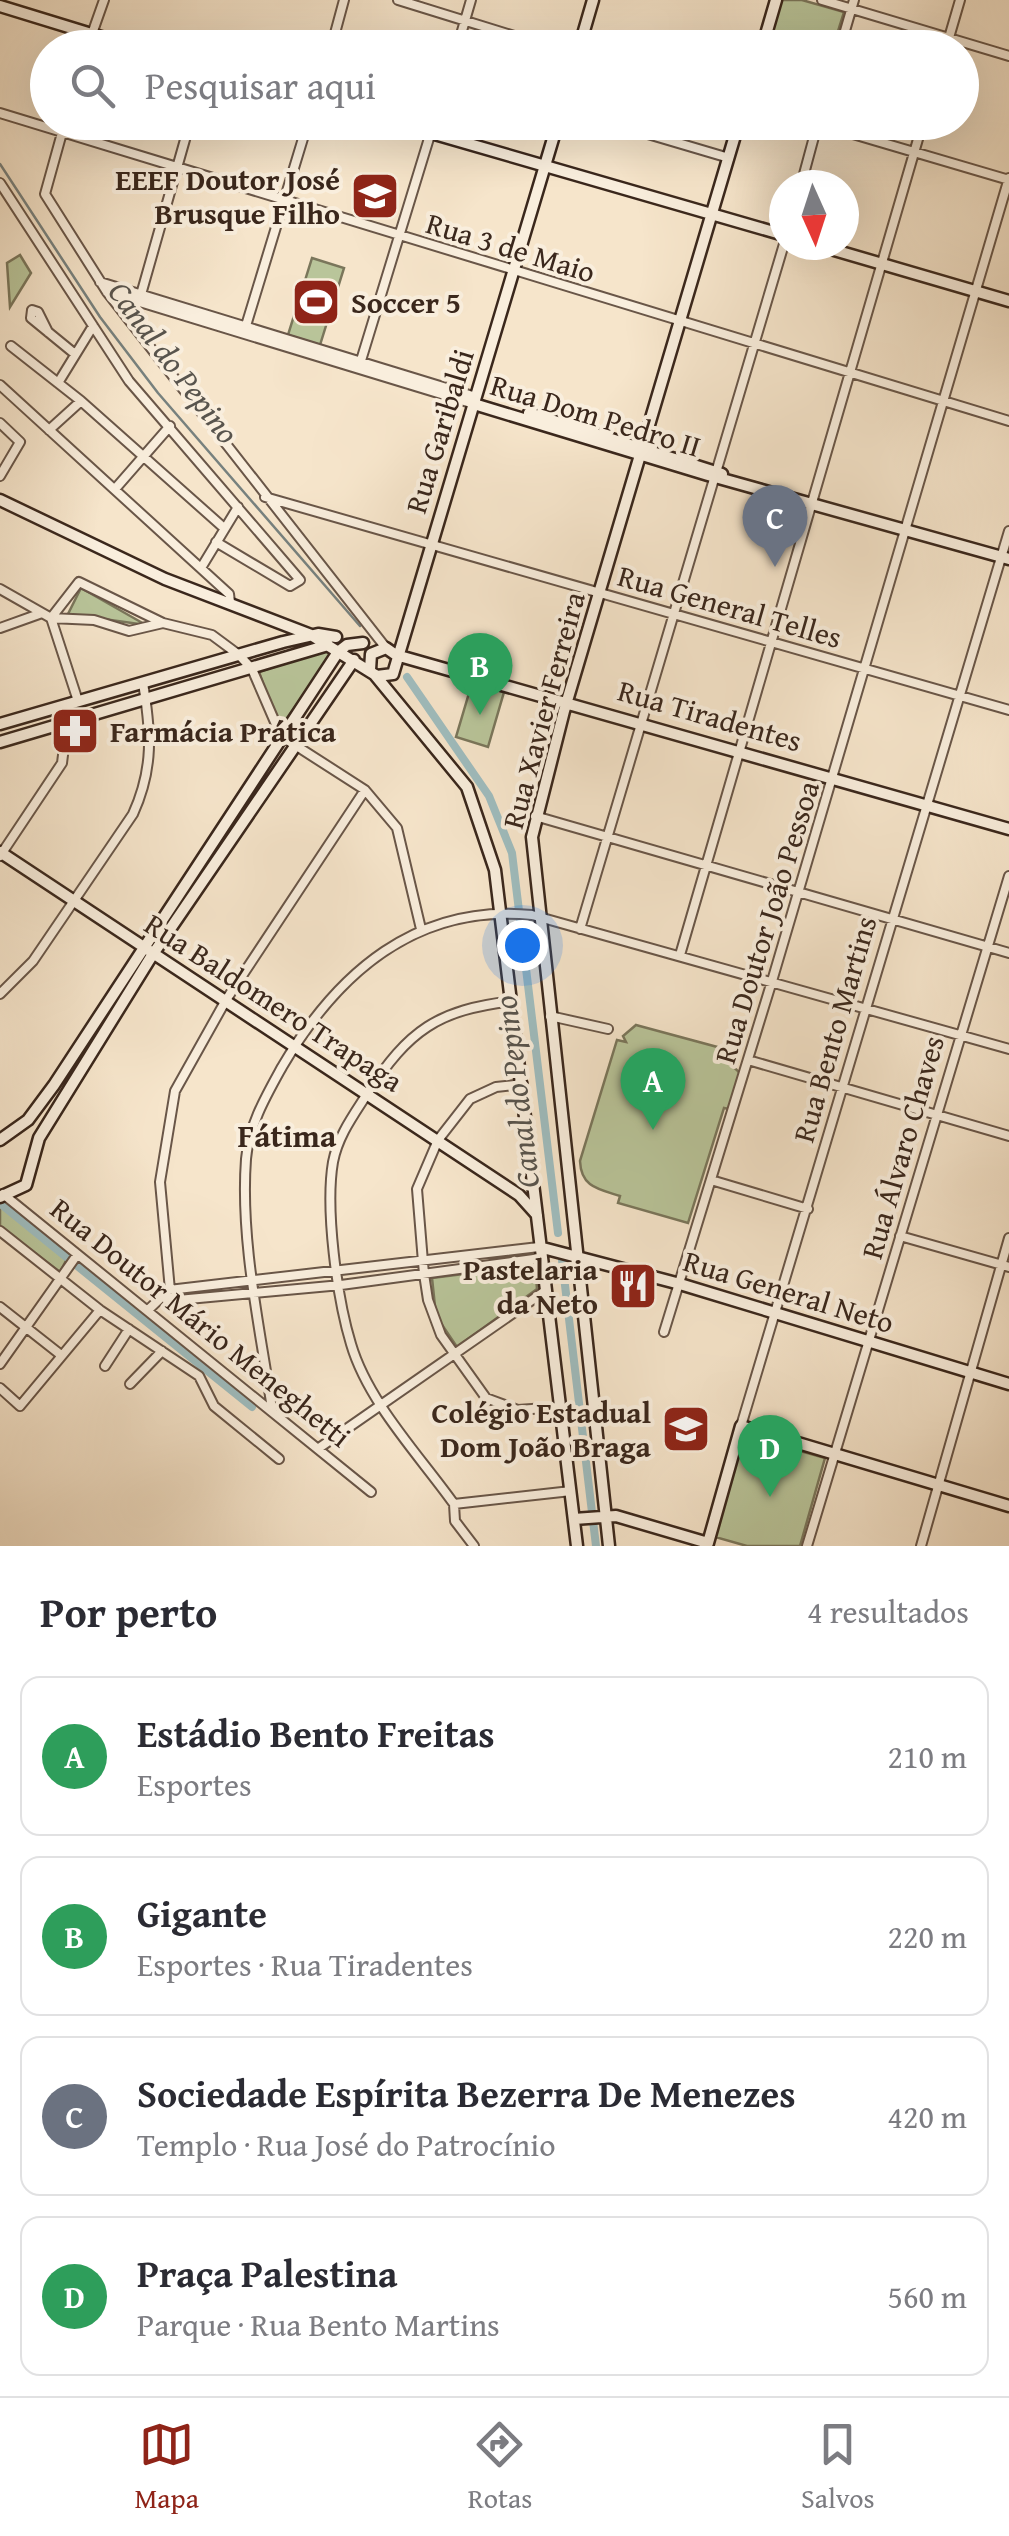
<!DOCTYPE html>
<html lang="pt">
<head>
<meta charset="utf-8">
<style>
	body { margin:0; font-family:"Gentium Book Plus",serif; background:#f2f2f3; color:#2b2b33 }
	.compass { position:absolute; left:769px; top:170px; width:90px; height:90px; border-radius:50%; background:#fff; box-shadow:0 10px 40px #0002; rotate:177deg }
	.you { position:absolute; left:522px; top:945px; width:35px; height:35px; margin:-25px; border:8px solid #fff; border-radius:50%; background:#1a73e8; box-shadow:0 0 0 15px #1a73e833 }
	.badge { display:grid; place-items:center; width:65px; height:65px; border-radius:50%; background:#8f2418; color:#fff; font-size:32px; font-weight:700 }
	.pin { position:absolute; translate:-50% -82px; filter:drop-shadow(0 2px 5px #0008) }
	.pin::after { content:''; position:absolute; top:52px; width:35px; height:30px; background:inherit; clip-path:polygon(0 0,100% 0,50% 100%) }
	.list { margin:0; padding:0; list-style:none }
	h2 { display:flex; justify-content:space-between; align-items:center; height:130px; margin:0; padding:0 40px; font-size:42px }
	h2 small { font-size:32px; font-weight:400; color:#7c7c81 }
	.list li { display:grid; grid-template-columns:65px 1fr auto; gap:30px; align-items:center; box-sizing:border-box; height:160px; margin:0 20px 20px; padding:0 20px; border:2px solid #e1e1e2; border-radius:20px }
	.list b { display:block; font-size:38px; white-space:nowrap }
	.list p { margin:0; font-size:32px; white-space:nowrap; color:#7c7c81 }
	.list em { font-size:32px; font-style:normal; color:#7c7c81 }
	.icon { flex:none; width:55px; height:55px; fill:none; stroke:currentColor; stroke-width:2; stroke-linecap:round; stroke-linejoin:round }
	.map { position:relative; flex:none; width:1009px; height:1546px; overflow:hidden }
	.search { position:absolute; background:#fff; box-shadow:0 10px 40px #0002; left:30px; right:30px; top:30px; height:110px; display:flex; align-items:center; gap:25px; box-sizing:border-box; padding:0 35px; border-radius:55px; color:#7c7c81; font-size:38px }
	.sheet { height:850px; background:#fff }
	nav { display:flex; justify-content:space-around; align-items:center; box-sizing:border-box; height:140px; border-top:2px solid #e1e1e2; background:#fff; font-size:28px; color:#7c7c81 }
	nav a { display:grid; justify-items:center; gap:5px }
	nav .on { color:#8f2418 }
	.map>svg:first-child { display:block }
	.green { fill:#b9c59a; stroke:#7a765b; stroke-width:2.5 }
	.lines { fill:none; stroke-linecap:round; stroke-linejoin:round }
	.stream { stroke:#77817e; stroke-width:2.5 }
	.canal { stroke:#9fbdbf; stroke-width:8 }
	.street-casing { stroke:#695648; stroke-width:12 }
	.secondary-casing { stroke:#3a271c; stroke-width:15 }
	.street { stroke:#f9eedd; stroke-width:8 }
	.secondary { stroke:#f9eedd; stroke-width:10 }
	.labels { text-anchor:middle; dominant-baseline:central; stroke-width:8; stroke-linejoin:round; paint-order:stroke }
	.poi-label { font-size:30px; font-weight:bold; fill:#3a271c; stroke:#f9eedd; text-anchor:end }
	.street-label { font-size:30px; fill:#3a271c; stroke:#f9eedd }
	.water-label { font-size:32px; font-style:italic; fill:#58544d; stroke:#f9eedd }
	.neighbourhood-label { font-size:32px; font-weight:bold; fill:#3a271c; stroke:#f9eedd }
</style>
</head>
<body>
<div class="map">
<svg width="1009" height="1546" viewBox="0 0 1009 1546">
	<rect width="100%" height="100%" fill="#f6e5cb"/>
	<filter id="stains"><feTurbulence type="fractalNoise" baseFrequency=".002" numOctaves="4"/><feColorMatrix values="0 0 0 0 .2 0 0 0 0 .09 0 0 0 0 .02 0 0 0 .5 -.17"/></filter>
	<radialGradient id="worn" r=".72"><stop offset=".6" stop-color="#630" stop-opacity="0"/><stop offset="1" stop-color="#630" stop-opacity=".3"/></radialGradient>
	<path class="green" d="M781,0H802L844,12L833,47L767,48Z
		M20,255L31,273L10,307L7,263Z
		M312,258L344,268L320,345L288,335Z
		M81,588L146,625L68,614Z
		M326,649L332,656L279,729L259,672Z
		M472,683L504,692L488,747L456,737Z
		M636,1025L721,1048L720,1054L740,1073L729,1109L724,1108L688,1223L618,1203L620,1196C598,1189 581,1187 580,1161L617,1040L626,1042L623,1036Z
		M5,1202L70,1253L60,1272L0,1227V1204Z
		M535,1265L537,1289L457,1347L436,1316L432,1278Z
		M744,1435L825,1458L800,1546H747L715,1537Z"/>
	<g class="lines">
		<path class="stream" d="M0,164L100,317L158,393L360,626"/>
		<path class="canal" d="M407,677L489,796L512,853L558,1233
			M2,1205L66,1257
			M562,1260L596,1546
			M76,1265L252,1407"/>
		<g class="street-casing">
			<path id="street" d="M398,0L553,48
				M822,0L1009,56
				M87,48L104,0
				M331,48L344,0
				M457,48L471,0
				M840,48L854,0
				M946,48L960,0
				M0,113L1009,421
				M65,122L45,194L107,292L386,648
				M607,122L729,158
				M812,122L1009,180
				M0,183L129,381L300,580L290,586L216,542
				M801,185L818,122
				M100,282L476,397
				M107,292L474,404
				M140,298L190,122
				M245,329L308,122
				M48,332L38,312L32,310L31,318L75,354
				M11,346L81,401L224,528
				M359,367L434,122
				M58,383L93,326
				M0,385L229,594L230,602
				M0,423L20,442L0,476
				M49,430L81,401
				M115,489L170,426
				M265,497L1009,710
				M201,568L238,507
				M0,589L51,618L94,620L129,631L163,623
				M51,618L79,582L163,623L212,635L239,655L252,669L281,736L365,790L397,828L421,929
				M51,618L78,701
				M0,628L42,613
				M535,816L1009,953
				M0,856L62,763L65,739L58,708
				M580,929L784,244
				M680,955L923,122
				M0,994L33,961L133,814C154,768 151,732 143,683
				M550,1016L608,1029
				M748,1060L1009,1136
				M523,1084L496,1087L470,1099L438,1140L417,1189L424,1274L428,1300L441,1335L486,1398L518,1410L559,1407
				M711,1180L808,1209
				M3,1194L371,1492
				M0,1231L100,1310L199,1376L214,1406L279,1459
				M900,1236L1009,1267
				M167,1301L341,1285L541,1258
				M171,1301L160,1182L175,1091L226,1000L365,790
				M0,1307L61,1355
				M148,1310L169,1290L539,1247
				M664,1332L772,981L1009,178
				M0,1364L77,1255
				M105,1366L129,1329
				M130,1384L162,1351
				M0,1388L20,1406L100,1310
				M272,1409C260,1328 240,1240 246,1159C249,1125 266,1096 282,1067C337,973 417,903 532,915L1009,1049
				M741,1426L1009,531
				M319,1448L545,1291
				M454,1504C419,1455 368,1402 351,1344C337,1298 325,1209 333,1162C338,1136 353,1116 367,1094C409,1030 437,1010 513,1001
				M454,1504L571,1491
				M454,1504L455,1521L474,1546
				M807,1546L1009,876
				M921,1546L1009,1238"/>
		</g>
		<g class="secondary-casing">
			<path id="secondary" d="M0,6L137,48
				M579,48L593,0
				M762,48L776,0
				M393,122L784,235
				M817,245L1009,301
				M474,404L708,475L1009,559
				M529,413L722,474
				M0,500L165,579L311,635L377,676L393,674L558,122
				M370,670L371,654L386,648L396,655L1009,829
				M375,675L467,787L495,870L577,1546
				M0,724L283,642L318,634L336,637
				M0,742L328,645
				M0,852L519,1195L537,1215
				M0,1140L28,1120L54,1085L338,652L347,645L363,643
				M0,1197L26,1185L39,1138L151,957L354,660
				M539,1247L680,1284L1009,1384
				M574,1519L616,1516L708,1543L741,1426L1009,1506
				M609,1546L532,837L564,711L739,122"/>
		</g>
		<use href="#street" class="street"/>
		<use href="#secondary" class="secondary"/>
	</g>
	<defs>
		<g id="school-square" transform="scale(2.5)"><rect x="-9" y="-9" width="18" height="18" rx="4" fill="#8f2418" stroke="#f9eedd"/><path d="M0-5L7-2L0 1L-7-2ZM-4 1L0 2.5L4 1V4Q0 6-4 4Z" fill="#fff"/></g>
		<g id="stadium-square" transform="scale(2.5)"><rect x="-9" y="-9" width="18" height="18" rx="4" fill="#8f2418" stroke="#f9eedd"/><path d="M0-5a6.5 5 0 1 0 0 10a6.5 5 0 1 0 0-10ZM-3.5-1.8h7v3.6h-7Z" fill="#fff"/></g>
		<g id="pharmacy-square" transform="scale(2.5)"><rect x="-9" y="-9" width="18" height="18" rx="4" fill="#8f2418" stroke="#f9eedd"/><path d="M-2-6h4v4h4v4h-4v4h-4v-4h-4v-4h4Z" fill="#fff"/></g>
		<g id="restaurant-square" transform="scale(2.5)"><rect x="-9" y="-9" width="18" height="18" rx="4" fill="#8f2418" stroke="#f9eedd"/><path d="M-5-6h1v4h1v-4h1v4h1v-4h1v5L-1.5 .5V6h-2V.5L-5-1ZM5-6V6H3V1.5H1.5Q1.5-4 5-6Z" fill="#fff"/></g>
	</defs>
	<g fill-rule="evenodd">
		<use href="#school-square" x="375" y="196"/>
		<use href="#stadium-square" x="316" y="302"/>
		<use href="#pharmacy-square" x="75" y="731"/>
		<use href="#restaurant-square" x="633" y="1286"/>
		<use href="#school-square" x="686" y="1429"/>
	</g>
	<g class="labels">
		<g class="poi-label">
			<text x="340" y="179">EEEF Doutor José<tspan x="340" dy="34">Brusque Filho</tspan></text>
			<text x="351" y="302" text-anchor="start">Soccer 5</text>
			<text x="110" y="731" text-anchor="start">Farmácia Prática</text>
			<text x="598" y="1269">Pastelaria<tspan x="598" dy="34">da Neto</tspan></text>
			<text x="651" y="1412">Colégio Estadual<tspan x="651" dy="34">Dom João Braga</tspan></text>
		</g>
		<g class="street-label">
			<text transform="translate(511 247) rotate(17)">Rua 3 de Maio</text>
			<text transform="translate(596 415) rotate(17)">Rua Dom Pedro II</text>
			<text transform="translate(439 431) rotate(-73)">Rua Garibaldi</text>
			<text transform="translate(730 606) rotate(16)">Rua General Telles</text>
			<text transform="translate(543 710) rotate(-75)">Rua Xavier Ferreira</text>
			<text transform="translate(710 715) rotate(16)">Rua Tiradentes</text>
			<text transform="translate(766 922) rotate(-73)">Rua Doutor João Pessoa</text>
			<text transform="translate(274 1002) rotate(33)">Rua Baldomero Trapaga</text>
			<text transform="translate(834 1029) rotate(-74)">Rua Bento Martins</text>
			<text transform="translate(902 1147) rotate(-74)">Rua Álvaro Chaves</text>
			<text transform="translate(789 1291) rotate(17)">Rua General Neto</text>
			<text transform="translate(201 1322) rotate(39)">Rua Doutor Mário Meneghetti</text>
		</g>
		<g class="water-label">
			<text transform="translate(174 362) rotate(53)">Canal do Pepino</text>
			<text transform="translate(516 1092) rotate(-97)">Canal do Pepino</text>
		</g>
		<g class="neighbourhood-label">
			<text x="287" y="1135">Fátima</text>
		</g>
	</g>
	<rect width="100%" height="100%" filter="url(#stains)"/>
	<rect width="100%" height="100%" fill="url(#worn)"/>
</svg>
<svg class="compass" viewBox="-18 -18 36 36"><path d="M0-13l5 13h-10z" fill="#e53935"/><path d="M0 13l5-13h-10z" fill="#7c7c81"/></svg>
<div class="you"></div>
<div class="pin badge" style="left:653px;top:1130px;background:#2e9e5b">A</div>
<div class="pin badge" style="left:480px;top:715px;background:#2e9e5b">B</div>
<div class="pin badge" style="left:775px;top:567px;background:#6b7280">C</div>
<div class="pin badge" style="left:770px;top:1497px;background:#2e9e5b">D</div>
<div class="search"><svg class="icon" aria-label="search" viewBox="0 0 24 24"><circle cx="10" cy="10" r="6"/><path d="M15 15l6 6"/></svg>Pesquisar aqui</div>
</div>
<section class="sheet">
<h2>Por perto<small>4 resultados</small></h2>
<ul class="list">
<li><span class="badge" style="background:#2e9e5b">A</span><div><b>Estádio Bento Freitas</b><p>Esportes</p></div><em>210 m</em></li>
<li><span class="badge" style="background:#2e9e5b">B</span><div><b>Gigante</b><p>Esportes · Rua Tiradentes</p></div><em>220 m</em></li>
<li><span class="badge" style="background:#6b7280">C</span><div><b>Sociedade Espírita Bezerra De Menezes</b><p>Templo · Rua José do Patrocínio</p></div><em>420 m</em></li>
<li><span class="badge" style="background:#2e9e5b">D</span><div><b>Praça Palestina</b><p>Parque · Rua Bento Martins</p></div><em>560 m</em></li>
</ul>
</section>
<nav>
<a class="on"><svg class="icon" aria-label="map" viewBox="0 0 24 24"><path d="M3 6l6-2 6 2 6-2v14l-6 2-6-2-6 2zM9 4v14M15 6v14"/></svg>Mapa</a>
<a><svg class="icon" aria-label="directions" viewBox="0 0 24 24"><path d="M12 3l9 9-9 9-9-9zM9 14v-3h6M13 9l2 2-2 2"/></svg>Rotas</a>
<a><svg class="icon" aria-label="saved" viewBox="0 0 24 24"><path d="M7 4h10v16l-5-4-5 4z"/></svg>Salvos</a>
</nav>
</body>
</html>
